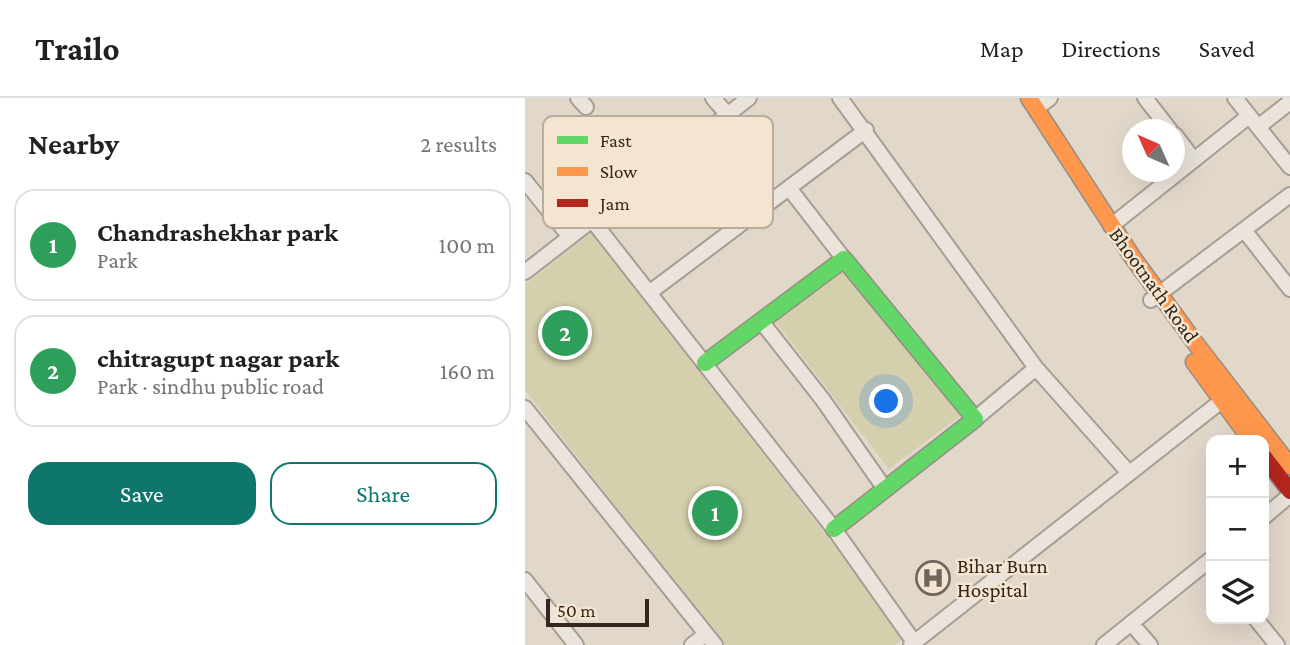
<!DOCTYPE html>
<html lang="en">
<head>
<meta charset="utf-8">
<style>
	body { margin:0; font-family:"Crimson Pro",serif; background:#f6f6f6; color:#202124 }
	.controls { position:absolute; right:21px; bottom:21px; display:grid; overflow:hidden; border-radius:14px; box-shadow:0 7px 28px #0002 }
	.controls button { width:63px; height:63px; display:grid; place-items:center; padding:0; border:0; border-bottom:2px solid #e0e0e0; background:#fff; color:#202124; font:35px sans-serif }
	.compass { position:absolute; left:597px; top:21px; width:63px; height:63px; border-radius:50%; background:#fff; box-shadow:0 7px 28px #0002; rotate:315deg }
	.scale { position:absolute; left:21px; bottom:18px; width:103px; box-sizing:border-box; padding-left:7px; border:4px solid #34251d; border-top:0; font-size:19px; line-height:24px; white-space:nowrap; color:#34251d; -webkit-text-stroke:5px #f3e5cf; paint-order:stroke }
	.you { position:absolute; left:362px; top:304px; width:24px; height:24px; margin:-18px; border:5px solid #fff; border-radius:50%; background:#1a73e8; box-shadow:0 0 0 10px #1a73e833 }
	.badge { display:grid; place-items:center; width:46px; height:46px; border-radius:50%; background:#0f766e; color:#fff; font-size:23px; font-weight:700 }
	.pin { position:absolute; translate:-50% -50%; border:4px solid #fff; box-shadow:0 2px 7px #0006 }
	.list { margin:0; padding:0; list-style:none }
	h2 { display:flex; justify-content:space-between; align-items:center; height:91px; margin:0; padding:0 28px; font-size:30px }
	h2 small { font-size:23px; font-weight:400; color:#757577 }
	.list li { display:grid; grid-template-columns:46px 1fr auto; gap:21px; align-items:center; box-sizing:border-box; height:112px; margin:0 14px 14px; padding:0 14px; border:2px solid #e0e0e0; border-radius:21px }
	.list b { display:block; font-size:26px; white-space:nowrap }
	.list p { margin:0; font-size:23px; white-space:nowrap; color:#757577 }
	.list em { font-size:23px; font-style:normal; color:#757577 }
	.actions { display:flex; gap:14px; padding:21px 28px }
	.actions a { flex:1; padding:16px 0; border:2px solid #0f766e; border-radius:21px; text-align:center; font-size:24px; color:#0f766e }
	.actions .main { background:#0f766e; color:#fff }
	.icon { flex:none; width:38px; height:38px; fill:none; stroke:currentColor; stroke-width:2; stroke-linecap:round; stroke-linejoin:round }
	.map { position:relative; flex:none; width:765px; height:547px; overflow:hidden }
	header { display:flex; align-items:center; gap:42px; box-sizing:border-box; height:98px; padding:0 35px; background:#fff; border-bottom:2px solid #e0e0e0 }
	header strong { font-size:33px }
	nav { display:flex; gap:38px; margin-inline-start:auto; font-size:24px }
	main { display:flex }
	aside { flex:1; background:#fff }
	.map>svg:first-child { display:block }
	.green { fill:#d4d0ad }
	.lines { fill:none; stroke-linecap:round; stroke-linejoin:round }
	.street-casing { stroke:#a79d94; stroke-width:18 }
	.fast-casing { stroke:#968d84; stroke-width:19 }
	.slow-casing { stroke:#968d84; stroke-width:19 }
	.jam-casing { stroke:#968d84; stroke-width:19 }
	.street { stroke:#eae4dc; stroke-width:14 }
	.fast { stroke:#63d668; stroke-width:16 }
	.slow { stroke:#ff974d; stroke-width:16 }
	.jam { stroke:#b3261e; stroke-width:16 }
	.labels { text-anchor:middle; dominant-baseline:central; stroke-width:5; stroke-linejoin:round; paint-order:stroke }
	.street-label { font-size:21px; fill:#34251d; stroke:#f3e5cf }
	.poi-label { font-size:21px; fill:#34251d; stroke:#f3e5cf; text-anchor:start }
	.key { fill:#f3e5cf; stroke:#baab9a; stroke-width:2 }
	.key-label { font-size:19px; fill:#34251d }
</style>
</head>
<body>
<header>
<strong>Trailo</strong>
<nav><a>Map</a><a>Directions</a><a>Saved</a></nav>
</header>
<main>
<aside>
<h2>Nearby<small>2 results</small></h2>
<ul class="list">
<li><span class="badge" style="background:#2e9e5b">1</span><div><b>Chandrashekhar park</b><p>Park</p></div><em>100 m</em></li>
<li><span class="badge" style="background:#2e9e5b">2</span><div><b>chitragupt nagar park</b><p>Park · sindhu public road</p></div><em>160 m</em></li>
</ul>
<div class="actions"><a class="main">Save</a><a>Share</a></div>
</aside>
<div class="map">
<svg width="765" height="547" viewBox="0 0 765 547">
	<rect width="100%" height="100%" fill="#e2d8ca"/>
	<path class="green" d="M66,134L380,539L370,547H199L0,292V187Z
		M317,171L435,318L364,371L250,223Z"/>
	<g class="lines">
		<g class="street-casing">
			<path id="street" d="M53,0L61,9
				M188,0L203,17
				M315,0L511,270L604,375
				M620,0L645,32
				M710,0L765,69
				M511,11L525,0
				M733,29L765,4
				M650,37L669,62
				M0,83L45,139
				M264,90L319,161
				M67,122L309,431L391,547
				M586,128L724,18
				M719,132L765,191
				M0,174L224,0
				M124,195L341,32
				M626,202L765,97
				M236,223L298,302L360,391
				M0,310L190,547
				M450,321L511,270
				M739,419L765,397
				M0,482L51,547
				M731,521L752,547
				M606,525L625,547
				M167,547L181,536
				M386,547L704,297
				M579,547L686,461"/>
		</g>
		<g class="fast-casing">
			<path id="fast" d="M180,265L319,161L450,321L309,431"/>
		</g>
		<g class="slow-casing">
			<path id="slow" d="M504,0L608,160L674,250L765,368
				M669,264L726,342"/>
		</g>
		<g class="jam-casing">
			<path id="jam" d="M739,359L765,393"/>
		</g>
		<use href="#street" class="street"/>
		<use href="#fast" class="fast"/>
		<use href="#slow" class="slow"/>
		<use href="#jam" class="jam"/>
	</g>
	<defs>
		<g id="hospital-ring" transform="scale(1.75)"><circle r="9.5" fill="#f3e5cf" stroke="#71645a" stroke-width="1.5"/><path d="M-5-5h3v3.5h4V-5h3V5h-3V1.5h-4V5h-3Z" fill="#71645a"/></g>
	</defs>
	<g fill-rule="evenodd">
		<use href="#hospital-ring" x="408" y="480"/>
	</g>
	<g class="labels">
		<g class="street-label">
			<text transform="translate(629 187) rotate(54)">Bhootnath Road</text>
		</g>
		<g class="poi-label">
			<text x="432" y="468">Bihar Burn<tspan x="432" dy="24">Hospital</tspan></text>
		</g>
	</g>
	<rect x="18" y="18" width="230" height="112" rx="10" class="key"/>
	<rect x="32" y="38" width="31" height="8" fill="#63d668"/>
	<rect x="32" y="69" width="31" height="9" fill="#ff974d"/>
	<rect x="32" y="101" width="31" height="8" fill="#b3261e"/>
	<g class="key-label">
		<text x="75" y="49">Fast</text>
		<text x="75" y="80">Slow</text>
		<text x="75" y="112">Jam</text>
	</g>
</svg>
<div class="controls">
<button>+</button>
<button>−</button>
<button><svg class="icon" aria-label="layers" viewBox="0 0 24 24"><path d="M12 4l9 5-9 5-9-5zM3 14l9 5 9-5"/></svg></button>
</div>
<svg class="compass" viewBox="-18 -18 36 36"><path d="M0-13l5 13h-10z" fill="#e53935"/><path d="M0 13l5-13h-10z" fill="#757577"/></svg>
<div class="scale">50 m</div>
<div class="you"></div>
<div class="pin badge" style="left:190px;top:415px;background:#2e9e5b">1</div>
<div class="pin badge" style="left:40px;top:235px;background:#2e9e5b">2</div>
</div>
</main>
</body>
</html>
